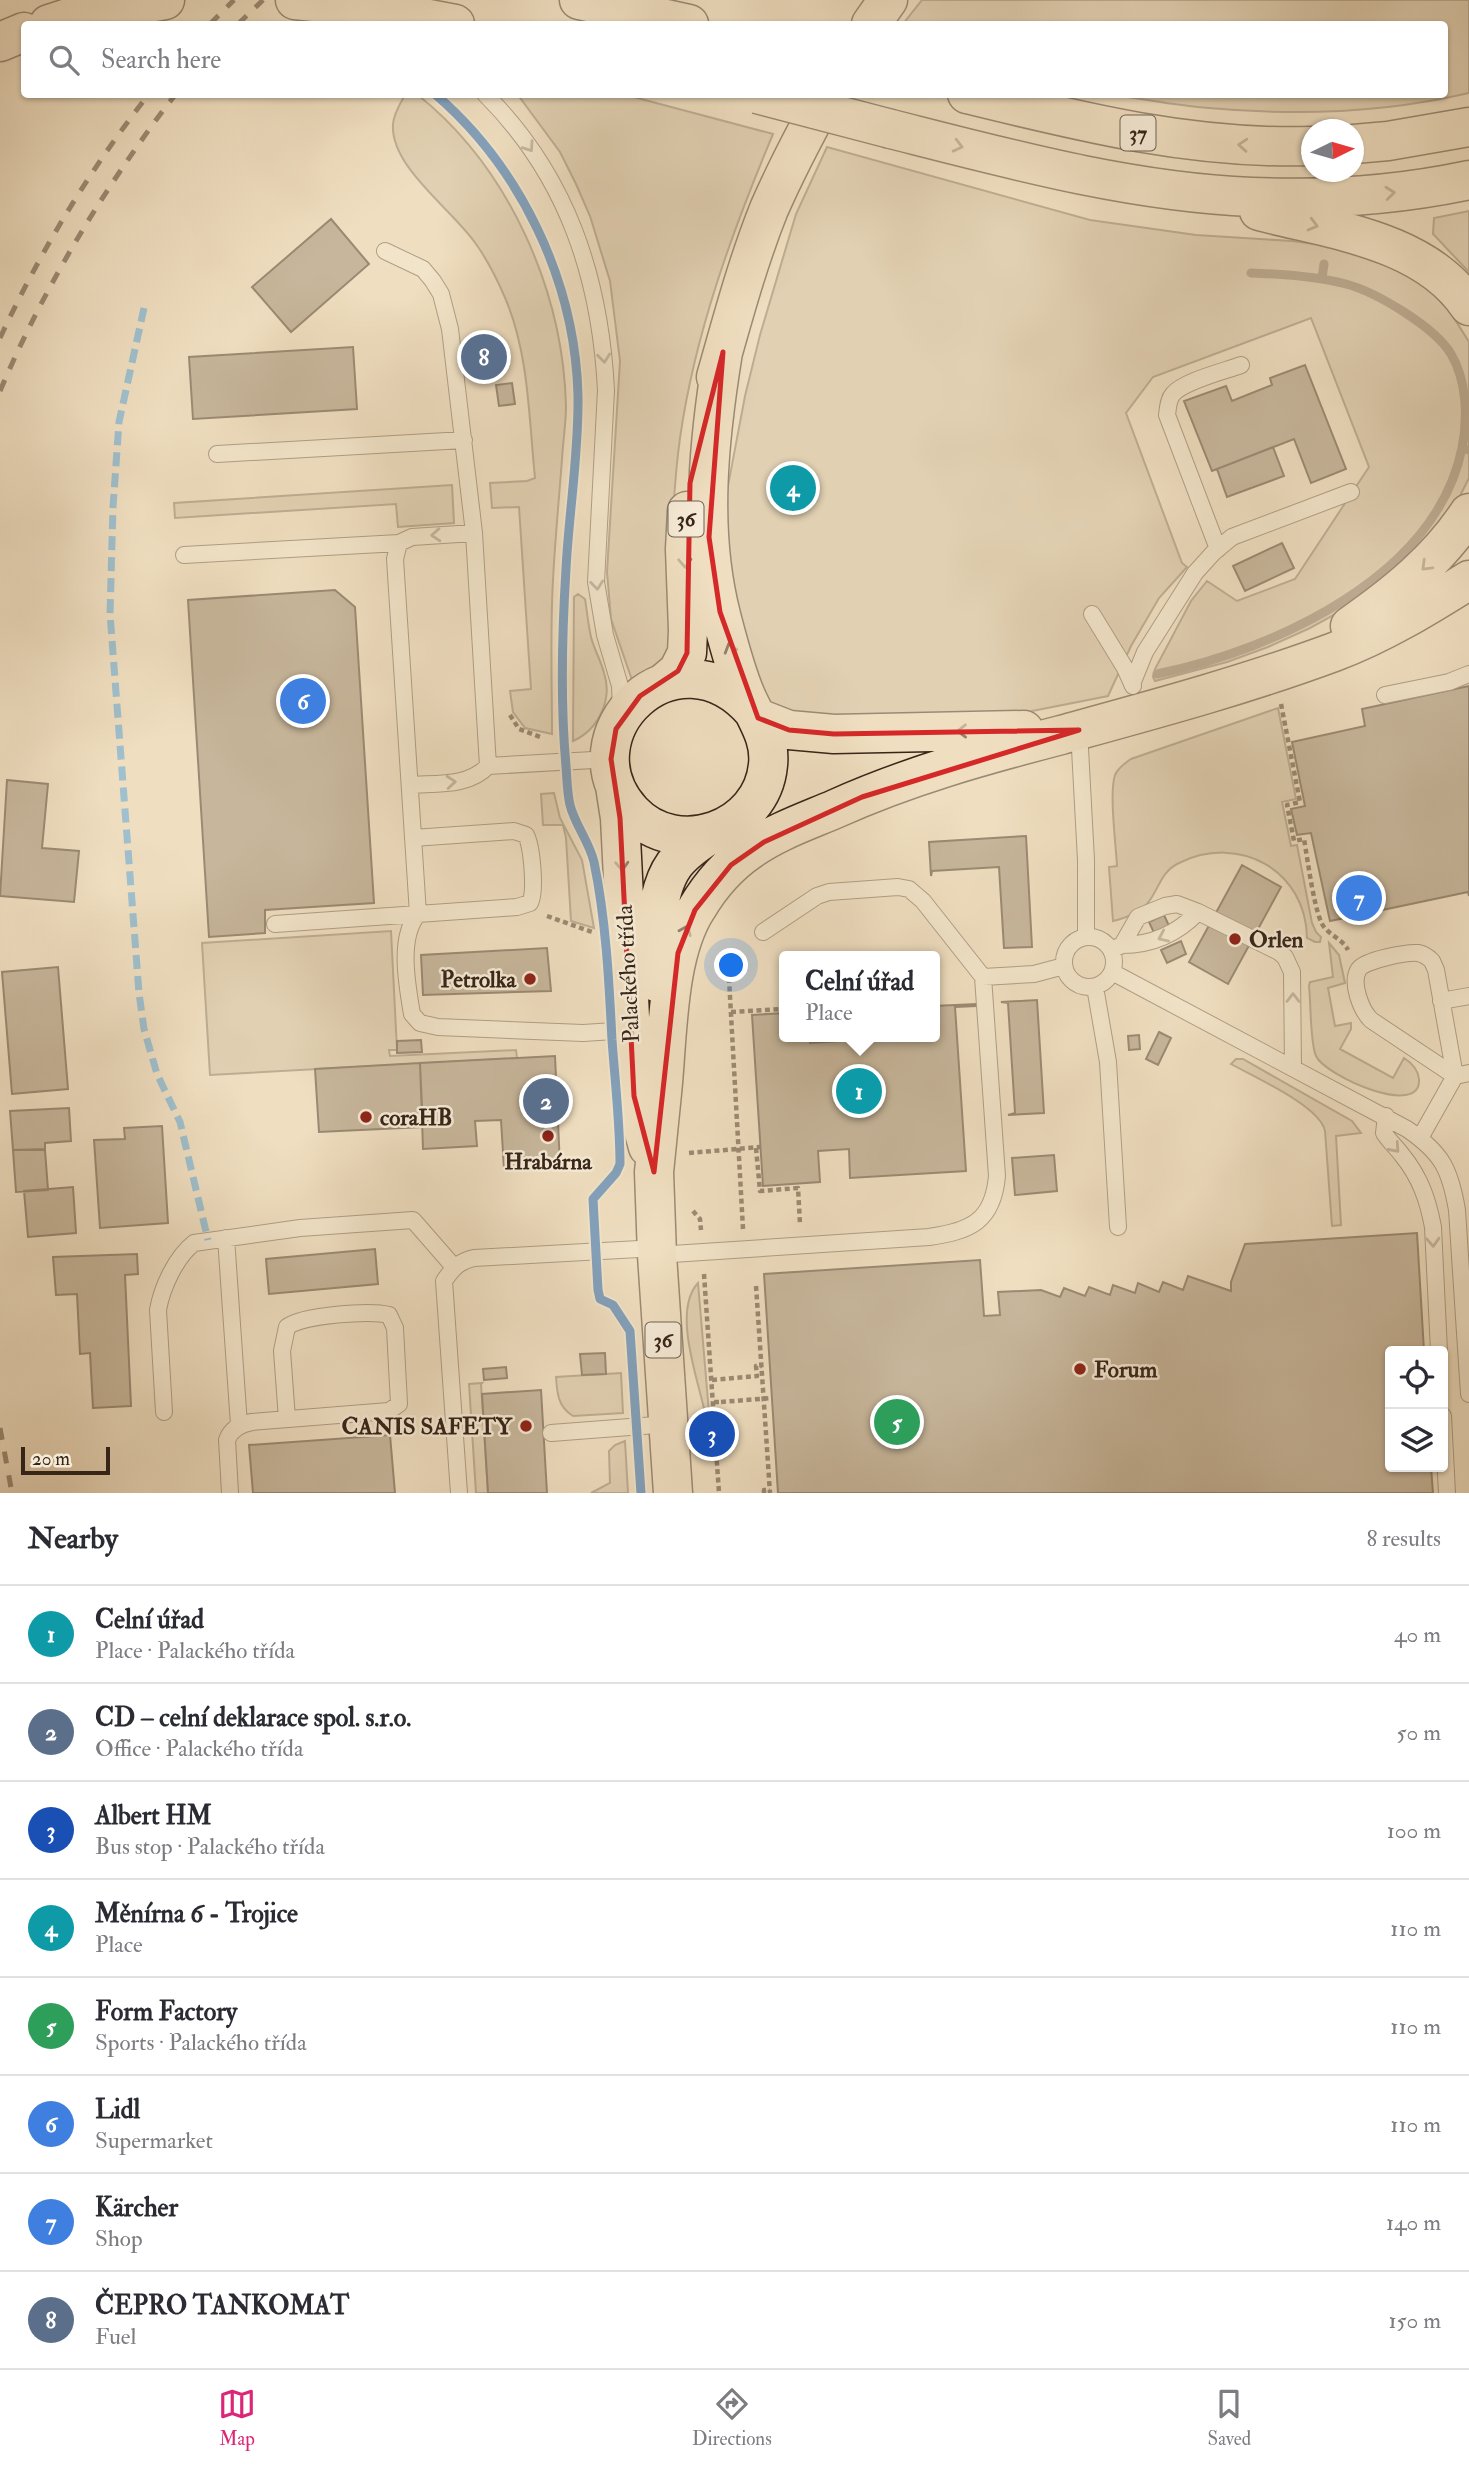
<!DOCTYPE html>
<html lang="en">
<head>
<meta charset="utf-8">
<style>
	body { margin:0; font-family:"IM FELL Double Pica",serif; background:#f2f2f3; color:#2b2b33 }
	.controls { position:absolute; right:21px; bottom:21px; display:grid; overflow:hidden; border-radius:7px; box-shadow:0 2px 5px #0004 }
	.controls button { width:63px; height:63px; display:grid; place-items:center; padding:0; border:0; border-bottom:2px solid #e1e1e2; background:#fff; color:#2b2b33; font:35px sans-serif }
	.compass { position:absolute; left:1301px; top:119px; width:63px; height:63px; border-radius:50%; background:#fff; box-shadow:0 2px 5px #0004; rotate:85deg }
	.scale { position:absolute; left:21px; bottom:18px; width:89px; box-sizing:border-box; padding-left:7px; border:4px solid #372518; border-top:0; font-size:19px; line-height:24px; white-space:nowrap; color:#372518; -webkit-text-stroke:5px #f5ead6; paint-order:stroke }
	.you { position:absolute; left:732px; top:966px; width:24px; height:24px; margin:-18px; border:5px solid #fff; border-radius:50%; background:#1a73e8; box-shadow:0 0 0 10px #1a73e833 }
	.badge { display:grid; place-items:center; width:46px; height:46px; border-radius:50%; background:#db2777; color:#fff; font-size:23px; font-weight:700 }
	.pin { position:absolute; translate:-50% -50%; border:4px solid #fff; box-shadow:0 2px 7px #0006 }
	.popup { position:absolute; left:779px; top:951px; width:161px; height:91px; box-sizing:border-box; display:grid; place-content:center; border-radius:7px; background:#fff; filter:drop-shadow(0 2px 5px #0005); font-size:23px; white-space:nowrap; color:#7c7c81 }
	.popup b { font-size:26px; color:#2b2b33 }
	.popup::after { content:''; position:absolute; left:50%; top:100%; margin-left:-14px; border:14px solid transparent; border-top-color:#fff }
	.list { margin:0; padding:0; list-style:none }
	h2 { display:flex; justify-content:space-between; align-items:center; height:91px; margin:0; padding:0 28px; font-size:30px }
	h2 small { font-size:23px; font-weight:400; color:#7c7c81 }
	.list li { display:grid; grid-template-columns:46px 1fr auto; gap:21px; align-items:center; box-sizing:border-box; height:98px; padding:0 28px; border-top:2px solid #e1e1e2 }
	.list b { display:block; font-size:26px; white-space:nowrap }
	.list p { margin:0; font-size:23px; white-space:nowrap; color:#7c7c81 }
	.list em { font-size:23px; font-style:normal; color:#7c7c81 }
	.icon { flex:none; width:38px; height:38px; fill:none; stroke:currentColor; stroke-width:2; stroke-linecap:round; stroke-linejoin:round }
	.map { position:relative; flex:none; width:1469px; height:1493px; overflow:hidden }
	.search { position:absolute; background:#fff; box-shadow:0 2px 5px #0004; left:21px; right:21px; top:21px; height:77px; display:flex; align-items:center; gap:18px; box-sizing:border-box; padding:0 24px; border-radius:7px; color:#7c7c81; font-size:26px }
	.sheet { height:875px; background:#fff }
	nav { display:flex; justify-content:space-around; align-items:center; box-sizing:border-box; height:98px; border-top:2px solid #e1e1e2; background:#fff; font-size:19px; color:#7c7c81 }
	nav a { display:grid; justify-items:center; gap:4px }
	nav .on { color:#db2777 }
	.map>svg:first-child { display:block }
	.green { fill:#d0bfa3; stroke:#84725e; stroke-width:2 }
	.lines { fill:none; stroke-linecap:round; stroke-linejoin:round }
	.stream { stroke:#806e5b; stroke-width:9 }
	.building { fill:#97856f; stroke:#372518; stroke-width:2 }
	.service-casing { stroke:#655342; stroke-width:18 }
	.primary-casing { stroke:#372518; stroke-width:41 }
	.path { stroke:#372518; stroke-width:4.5; stroke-dasharray:5 3.5; stroke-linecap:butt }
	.service { stroke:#f5ead6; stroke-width:16 }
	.primary { stroke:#efdec0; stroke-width:38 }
	.rail { stroke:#372518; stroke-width:5; stroke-dasharray:12 12; stroke-linecap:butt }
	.primary-bridge-casing { stroke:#372518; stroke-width:41; stroke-linecap:butt }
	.path-bridge { stroke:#372518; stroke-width:4.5; stroke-dasharray:5 3.5; stroke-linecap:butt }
	.primary-bridge { stroke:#efdec0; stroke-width:38 }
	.quiet { stroke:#3e9cdf; stroke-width:7; stroke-dasharray:14 7; stroke-linecap:butt }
	.cycleway-casing { stroke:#f5ead6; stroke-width:13 }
	.cycleway { stroke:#0057b8; stroke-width:9 }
	.oneway { stroke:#93826c }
	.oneway2 { stroke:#968877 }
	.marked { fill:none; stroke:#d62828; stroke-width:5; stroke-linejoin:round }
	.poi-dot { fill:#8f2418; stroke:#f5ead6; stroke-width:2.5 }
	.labels { text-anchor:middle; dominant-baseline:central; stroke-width:5; stroke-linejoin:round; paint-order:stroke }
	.shield { fill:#f5ead6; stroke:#706051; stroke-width:2 }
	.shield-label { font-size:21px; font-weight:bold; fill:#372518 }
	.poi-label { font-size:23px; font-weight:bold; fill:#372518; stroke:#f5ead6; text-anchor:start }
	.street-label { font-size:23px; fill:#372518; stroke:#f5ead6 }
</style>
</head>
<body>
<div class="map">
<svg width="1469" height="1493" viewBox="0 0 1469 1493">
	<rect width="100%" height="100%" fill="#efdec0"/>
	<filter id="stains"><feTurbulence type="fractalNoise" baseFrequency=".00286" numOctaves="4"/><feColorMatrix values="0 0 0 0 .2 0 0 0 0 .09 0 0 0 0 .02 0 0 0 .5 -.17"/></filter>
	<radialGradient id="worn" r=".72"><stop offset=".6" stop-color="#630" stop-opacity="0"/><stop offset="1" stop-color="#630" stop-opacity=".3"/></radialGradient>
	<path class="green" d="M922,0H1469V93C1384,113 1296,116 1209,108C1177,106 1145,99 1113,95L1444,94V24H903Z
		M405,95H418C509,168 563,290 566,406C566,423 563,441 562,459C559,499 555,540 553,580C550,631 552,683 552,734L525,728L513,712L510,691L531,689L519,507L492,508L490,483L527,481L535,478C529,420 529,355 506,300C498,281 488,261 476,244C453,210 390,167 393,124C394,113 400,104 405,95Z
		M518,95H626L773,134C732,232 695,333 680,438C670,510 672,584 670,656L632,680L611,619L607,572L620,361L610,281L590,216L576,184L560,152Z
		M827,147L1090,220L1196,235L1292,241L1331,246L1398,269L1428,289L1449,310L1469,342V478L1458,500L1416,553L1352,605L1310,628L1268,647L1227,662L1155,681L1153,677L1155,669L1191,601L1207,581L1237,601L1295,579L1369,467L1311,318L1153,377L1126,413L1182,563L1187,567L1159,598L1131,646L1108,696L1027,712L829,724L769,705L752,672L727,553V491L745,396L760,335L796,214Z
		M1469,211V272L1433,234L1434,218Z
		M452,485L454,523L398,527L396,504L175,518L174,503Z
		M578,594L585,599C587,611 588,624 591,637C594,649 601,661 604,673C613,700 598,730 573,741L574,597Z
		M1278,708L1296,799L1282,802L1291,846L1297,845L1312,923L1316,932L1321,937L1320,942H1315L1307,938C1306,871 1240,833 1179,863C1160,872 1159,890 1147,904C1138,914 1125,918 1113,921L1109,867L1117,866C1116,845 1109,793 1115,775C1118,768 1125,763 1131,759Z
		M554,793L560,818L582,860L594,928L571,921L566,838L563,825H543L541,794Z
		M391,931L397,1050H389L390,1056L516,1050L517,1058L210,1075L202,943Z
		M1329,943L1339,955L1345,983L1328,988L1335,1026L1351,1023V1029L1340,1049L1393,1078L1404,1058C1412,1063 1418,1069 1419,1079C1422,1119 1325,1076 1316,1056C1310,1043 1311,1003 1309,986L1310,982L1333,977Z
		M1236,1059H1243L1352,1121L1361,1133L1336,1136L1341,1225L1332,1226L1325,1131C1320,1106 1254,1077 1231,1064Z
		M698,1283L709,1413H705C698,1379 672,1311 698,1283Z
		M621,1373L623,1413L573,1416C558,1407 557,1393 556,1377Z
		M482,1383L481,1384L488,1493H476L469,1384Z
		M625,1441L628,1493H591L610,1483L609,1451L615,1445Z"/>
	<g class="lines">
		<path class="stream" d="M1251,273C1283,274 1314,276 1346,284C1376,292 1435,327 1451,354C1467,381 1468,418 1462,448L1469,450
			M1322,278L1324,264
			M1157,674C1274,650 1436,577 1462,448"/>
	</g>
	<path class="building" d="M331,219L369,264L291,332L252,287Z
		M353,347L357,409L193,419L189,357Z
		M1305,365L1346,469L1311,483L1294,439L1212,471L1184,401L1226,386L1232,401L1272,385L1270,378Z
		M512,383L515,404L499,406L496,385Z
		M1273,447L1284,476L1227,497L1217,469Z
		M780,475L808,477L806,500L778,498Z
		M1282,543L1294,568L1245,591L1233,566Z
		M335,590L355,607L374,903L265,910V933L209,937L188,600Z
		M1469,686V896L1468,892L1330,921L1311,833L1297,835L1291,809L1305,806L1292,742L1365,726L1362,709Z
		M7,780L48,784L42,848L79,851L74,902L0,896Z
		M1026,836L1032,947L1004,948L999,867L932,871L931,876L929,842Z
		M1242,865L1281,887L1228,984L1189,962Z
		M1164,915L1170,928L1155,935L1149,922Z
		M1181,941L1186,954L1167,963L1161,950Z
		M547,948L551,991L423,995L421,955Z
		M58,967L68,1089L12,1094L2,972Z
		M1037,1000L1044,1113L1008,1115L1015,1113L1008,1003L1001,1002Z
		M976,1004V1006L955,1007L966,1171L850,1178L849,1149L818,1151L820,1182L763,1186L752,1015L784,1013V1037H810V1043L841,1041V1037H934V1006Z
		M1159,1032L1171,1038L1158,1065L1146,1059Z
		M1139,1035L1140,1049L1129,1050L1128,1036Z
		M421,1040L422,1052L397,1053V1041Z
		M555,1056L560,1166L504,1169L501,1120L475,1121L477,1146L423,1149L420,1063Z
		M420,1063L423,1127L319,1132L315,1069Z
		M69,1108L71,1141L45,1143V1149L13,1150L10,1111Z
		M162,1126L168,1223L100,1228L94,1140L125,1139L124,1128Z
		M13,1150H45L48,1190L16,1192Z
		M1054,1155L1057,1191L1015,1195L1012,1158Z
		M73,1187L76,1233L28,1237L24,1191Z
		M1417,1233L1424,1351H1390V1467H1431L1433,1493H778L764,1274L980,1260L984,1316L1000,1315L998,1292L1041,1290L1060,1297L1064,1288L1085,1296L1089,1287L1110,1295L1113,1285L1135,1293L1138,1283L1159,1292L1163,1282L1183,1290L1188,1276L1231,1291V1282L1245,1244Z
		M375,1249L378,1284L269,1294L266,1259Z
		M137,1254L138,1274L125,1275L131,1406L93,1408L90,1353L80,1354L77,1294L56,1295L53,1257Z
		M605,1353L606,1374L582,1375L580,1354Z
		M506,1367L507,1378L484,1380L483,1369Z
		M541,1390L547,1493H488L482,1394Z
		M390,1435L395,1493H253L249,1445Z"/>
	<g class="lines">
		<g class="service-casing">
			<path id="service" d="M485,94C567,176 600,276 606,390L596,582L605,635L620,686L621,711
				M385,251L423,269L433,281L441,294L450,329L474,533L488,766
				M217,454L464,440
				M399,543L395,559L418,914L517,907L530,903C536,891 532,847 526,835L514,831L413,838
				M1218,549L1167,415C1168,408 1168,400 1173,394C1184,381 1225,371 1241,365
				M184,555L399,543L412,537L474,533
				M1092,614L1125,668L1133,686
				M1132,684L1145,652L1195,573L1214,552L1232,537L1351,492
				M1385,695L1449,682L1469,674
				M1079,730L1086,860V937
				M410,785C437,783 468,787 488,766L611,759
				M418,914C398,937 407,985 412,1014L420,1023L438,1027L583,1033L630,1030
				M275,924L418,914
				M763,932L817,896L829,892L898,887L909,889L923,901L983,977
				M1064 962a25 25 0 1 1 50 0a25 25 0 1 1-50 0Z
				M1122,945C1152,945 1177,934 1198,912
				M1111,950L1122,945L1138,917L1165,906L1177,904L1198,912L1279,952L1285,957L1292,972L1293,1067
				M1112,972L1407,1129C1442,1153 1450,1169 1457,1210L1469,1394
				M1095,987L1108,1062L1118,1227
				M1441,1001L1469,996
				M1386,1116L1384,1133C1389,1141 1396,1147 1402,1155C1420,1177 1428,1200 1433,1227L1439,1351
				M1420,1138L1455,1076L1436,970L1432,961C1428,957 1424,954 1418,953C1407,952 1365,960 1359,969C1350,982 1361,1010 1371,1020L1455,1076L1469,1073
				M226,1238L239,1425
				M657,1255L929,1237C971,1231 993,1221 997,1176L983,977L1034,974L1064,966
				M164,1412L158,1310C162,1287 176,1257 194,1243L300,1228L413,1220L454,1267
				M1443,1416L1447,1493
				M551,1433L669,1424
				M230,1493L227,1440C231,1429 240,1424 252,1422L389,1411L399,1404L395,1328L389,1315C371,1310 302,1315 287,1327L282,1351L287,1419
				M459,1493L444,1281C453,1268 458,1262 474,1258L657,1248"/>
		</g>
		<g class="primary-casing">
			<path id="primary" d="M295,0L372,8L455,24
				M579,0L689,24
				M49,24L71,17L165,0
				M871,24L888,0
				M0,42L24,32
				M967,94C1081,122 1194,150 1312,146
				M891,129C1009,159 1130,192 1252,197C1325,200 1398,195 1469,180
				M1354,144L1388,141L1469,127
				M1259,211C1331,230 1425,240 1469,306
				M723,352C709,438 699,529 721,615C728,642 735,670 746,696C756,719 771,738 768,765C762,830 677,860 632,812C561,735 676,622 754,712
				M716,377C732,321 747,264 769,209C786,170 806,132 827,94
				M1350,626C1396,594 1438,560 1469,513
				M665,682L678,671L687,653L688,630L685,549L687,511
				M758,718L789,730L834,734L1024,730
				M615,786L620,818L634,1096L648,1147
				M656,982C654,948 654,893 674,865C684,851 699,842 712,833
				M661,1070L662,1093L654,1172L657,1255L673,1493
				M662,1093C668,1037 666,956 697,908C710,886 728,865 750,850C775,832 807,821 835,809C908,776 984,755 1061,735C1152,710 1245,685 1334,652C1382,634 1426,607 1469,580"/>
		</g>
		<path class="path" d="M1281,704L1300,802L1287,805L1294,841L1304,839C1308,862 1313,902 1321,922C1327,935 1342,938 1348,950
			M510,715L519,729L543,738
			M547,916L592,932
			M728,961L743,1229
			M731,1012L784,1009
			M756,1148L760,1191L798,1188L800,1224
			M689,1153L760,1147
			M693,1211L700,1219L701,1230
			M704,1274L719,1493
			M756,1286L770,1493
			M712,1380L757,1376L756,1366H762
			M714,1402H721
			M764,1493V1490H770"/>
		<use href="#service" class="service"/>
		<use href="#primary" class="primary"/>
		<path class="rail" d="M210,24L234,0
			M238,24L263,0
			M0,338C40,252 90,169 149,94
			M0,391C34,311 76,236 125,164C141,141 158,116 176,94
			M0,1428L12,1493"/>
		<g class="primary-bridge-casing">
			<path id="primary-bridge" d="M757,94L891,129"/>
		</g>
		<path class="path-bridge" d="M721,1402L772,1398"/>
		<use href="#primary-bridge" class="primary-bridge"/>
		<path class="quiet" d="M144,308L119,422L113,507L110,614L139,993L144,1029L157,1074L180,1122L208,1240"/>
		<g class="cycleway-casing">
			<path id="cycleway" d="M435,94C521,168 575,281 578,395C579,453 569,511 566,569C562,633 560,701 566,766C567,778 567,792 570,805C575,825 589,841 594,862C606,920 609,981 612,1040C615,1081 620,1123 620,1164L616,1173L593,1199L598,1290L600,1299L613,1305L630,1331L641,1493"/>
		</g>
		<use href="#cycleway" class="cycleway"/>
	</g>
	<defs><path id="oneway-chevron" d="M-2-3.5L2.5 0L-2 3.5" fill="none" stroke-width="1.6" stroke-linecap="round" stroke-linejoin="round" transform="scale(1.75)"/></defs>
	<g class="oneway">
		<use href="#oneway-chevron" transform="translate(1243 145) rotate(-176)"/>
		<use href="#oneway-chevron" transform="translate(958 146) rotate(14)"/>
		<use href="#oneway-chevron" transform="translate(1390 193) rotate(-6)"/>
		<use href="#oneway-chevron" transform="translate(1313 225) rotate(15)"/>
		<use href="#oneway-chevron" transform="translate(685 563) rotate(87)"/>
		<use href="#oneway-chevron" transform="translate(1426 566) rotate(136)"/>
		<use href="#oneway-chevron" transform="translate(730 648) rotate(-107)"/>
		<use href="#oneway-chevron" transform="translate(962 731) rotate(179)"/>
		<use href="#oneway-chevron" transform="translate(622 866) rotate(87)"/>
		<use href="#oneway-chevron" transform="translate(686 930) rotate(-67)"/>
	</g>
	<g class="oneway2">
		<use href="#oneway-chevron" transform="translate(529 147) rotate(55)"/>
		<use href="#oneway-chevron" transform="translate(604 358) rotate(84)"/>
		<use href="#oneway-chevron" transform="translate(436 535) rotate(176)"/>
		<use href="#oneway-chevron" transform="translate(597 585) rotate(84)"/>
		<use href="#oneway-chevron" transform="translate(451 782) rotate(-5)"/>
		<use href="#oneway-chevron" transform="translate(1163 937) rotate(156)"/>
		<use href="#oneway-chevron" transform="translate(1293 998) rotate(-90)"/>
		<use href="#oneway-chevron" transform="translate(1395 1148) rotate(48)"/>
		<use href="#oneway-chevron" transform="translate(1433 1242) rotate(87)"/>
	</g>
	<path d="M0 0H1469V1493H0ZM723,352L709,537L720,612L758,718L789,730L834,734L1079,730L862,797L764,842L731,865L695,910L678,953L654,1172L634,1096L620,818L611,759L616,729L640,696L678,671L687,653L690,483Z" fill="#efdec0" fill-opacity=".55" fill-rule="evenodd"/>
	<path class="marked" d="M723,352L709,537L720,612L758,718L789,730L834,734L1079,730L862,797L764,842L731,865L695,910L678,953L654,1172L634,1096L620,818L611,759L616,729L640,696L678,671L687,653L690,483Z"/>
	<g class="poi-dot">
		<circle cx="1235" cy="939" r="7"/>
		<circle cx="530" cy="979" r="7"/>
		<circle cx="366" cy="1117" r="7"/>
		<circle cx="548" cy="1136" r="7"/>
		<circle cx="1080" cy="1369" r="7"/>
		<circle cx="526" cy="1426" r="7"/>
	</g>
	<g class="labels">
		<g class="shield">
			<rect x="1120.5" y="115.5" width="35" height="35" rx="5"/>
			<rect x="668.5" y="501.5" width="35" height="35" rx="5"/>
			<rect x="645.5" y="1322.5" width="35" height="35" rx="5"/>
		</g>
		<g class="shield-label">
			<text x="1138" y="133">37</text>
			<text x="686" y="519">36</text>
			<text x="663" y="1340">36</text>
		</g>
		<g class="poi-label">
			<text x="1249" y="939">Orlen</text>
			<text x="516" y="979" text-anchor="end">Petrolka</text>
			<text x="380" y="1117">coraHB</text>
			<text x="548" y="1161" text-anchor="middle">Hrabárna</text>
			<text x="1094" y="1369">Forum</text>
			<text x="512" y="1426" text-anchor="end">CANIS SAFETY</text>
		</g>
		<g class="street-label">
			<text transform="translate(628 974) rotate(-93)">Palackého třída</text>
		</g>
	</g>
	<rect width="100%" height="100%" filter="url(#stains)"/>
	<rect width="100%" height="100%" fill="url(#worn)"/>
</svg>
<div class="controls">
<button><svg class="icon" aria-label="locate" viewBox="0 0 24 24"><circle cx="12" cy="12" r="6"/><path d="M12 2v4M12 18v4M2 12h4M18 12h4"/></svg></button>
<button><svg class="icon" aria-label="layers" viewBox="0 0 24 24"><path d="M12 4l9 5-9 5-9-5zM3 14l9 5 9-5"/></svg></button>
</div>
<svg class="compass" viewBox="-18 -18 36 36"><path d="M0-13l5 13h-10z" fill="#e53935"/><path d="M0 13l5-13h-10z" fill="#7c7c81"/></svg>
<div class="scale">20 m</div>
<div class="you"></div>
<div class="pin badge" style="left:859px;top:1091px;background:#0f9aa8">1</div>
<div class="popup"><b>Celní úřad</b>Place</div>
<div class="pin badge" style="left:546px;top:1101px;background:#5c6f8a">2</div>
<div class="pin badge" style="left:712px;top:1434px;background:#1a4fb4">3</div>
<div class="pin badge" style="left:793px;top:488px;background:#0f9aa8">4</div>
<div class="pin badge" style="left:897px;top:1422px;background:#2e9e5b">5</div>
<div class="pin badge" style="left:303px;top:701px;background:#3f7fe0">6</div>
<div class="pin badge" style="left:1359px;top:898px;background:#3f7fe0">7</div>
<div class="pin badge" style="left:484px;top:357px;background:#5c6f8a">8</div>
<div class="search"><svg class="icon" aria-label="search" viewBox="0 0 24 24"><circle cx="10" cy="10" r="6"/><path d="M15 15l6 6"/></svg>Search here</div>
</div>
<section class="sheet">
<h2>Nearby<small>8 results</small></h2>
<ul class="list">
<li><span class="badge" style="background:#0f9aa8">1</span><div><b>Celní úřad</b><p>Place · Palackého třída</p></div><em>40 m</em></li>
<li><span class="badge" style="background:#5c6f8a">2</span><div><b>CD – celní deklarace spol. s.r.o.</b><p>Office · Palackého třída</p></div><em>50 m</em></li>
<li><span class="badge" style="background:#1a4fb4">3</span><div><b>Albert HM</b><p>Bus stop · Palackého třída</p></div><em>100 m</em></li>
<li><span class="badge" style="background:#0f9aa8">4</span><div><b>Měnírna 6 - Trojice</b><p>Place</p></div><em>110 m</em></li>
<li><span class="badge" style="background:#2e9e5b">5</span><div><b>Form Factory</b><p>Sports · Palackého třída</p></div><em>110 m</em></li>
<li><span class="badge" style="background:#3f7fe0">6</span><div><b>Lidl</b><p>Supermarket</p></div><em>110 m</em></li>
<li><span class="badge" style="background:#3f7fe0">7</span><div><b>Kärcher</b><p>Shop</p></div><em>140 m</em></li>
<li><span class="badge" style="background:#5c6f8a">8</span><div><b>ČEPRO TANKOMAT</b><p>Fuel</p></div><em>150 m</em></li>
</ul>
</section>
<nav>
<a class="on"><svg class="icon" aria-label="map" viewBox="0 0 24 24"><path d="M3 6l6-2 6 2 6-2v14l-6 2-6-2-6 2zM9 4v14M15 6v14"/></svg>Map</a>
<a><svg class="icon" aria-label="directions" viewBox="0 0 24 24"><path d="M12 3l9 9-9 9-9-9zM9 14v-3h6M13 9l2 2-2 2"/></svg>Directions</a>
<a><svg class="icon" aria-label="saved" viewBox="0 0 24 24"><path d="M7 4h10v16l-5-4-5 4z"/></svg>Saved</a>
</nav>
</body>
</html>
